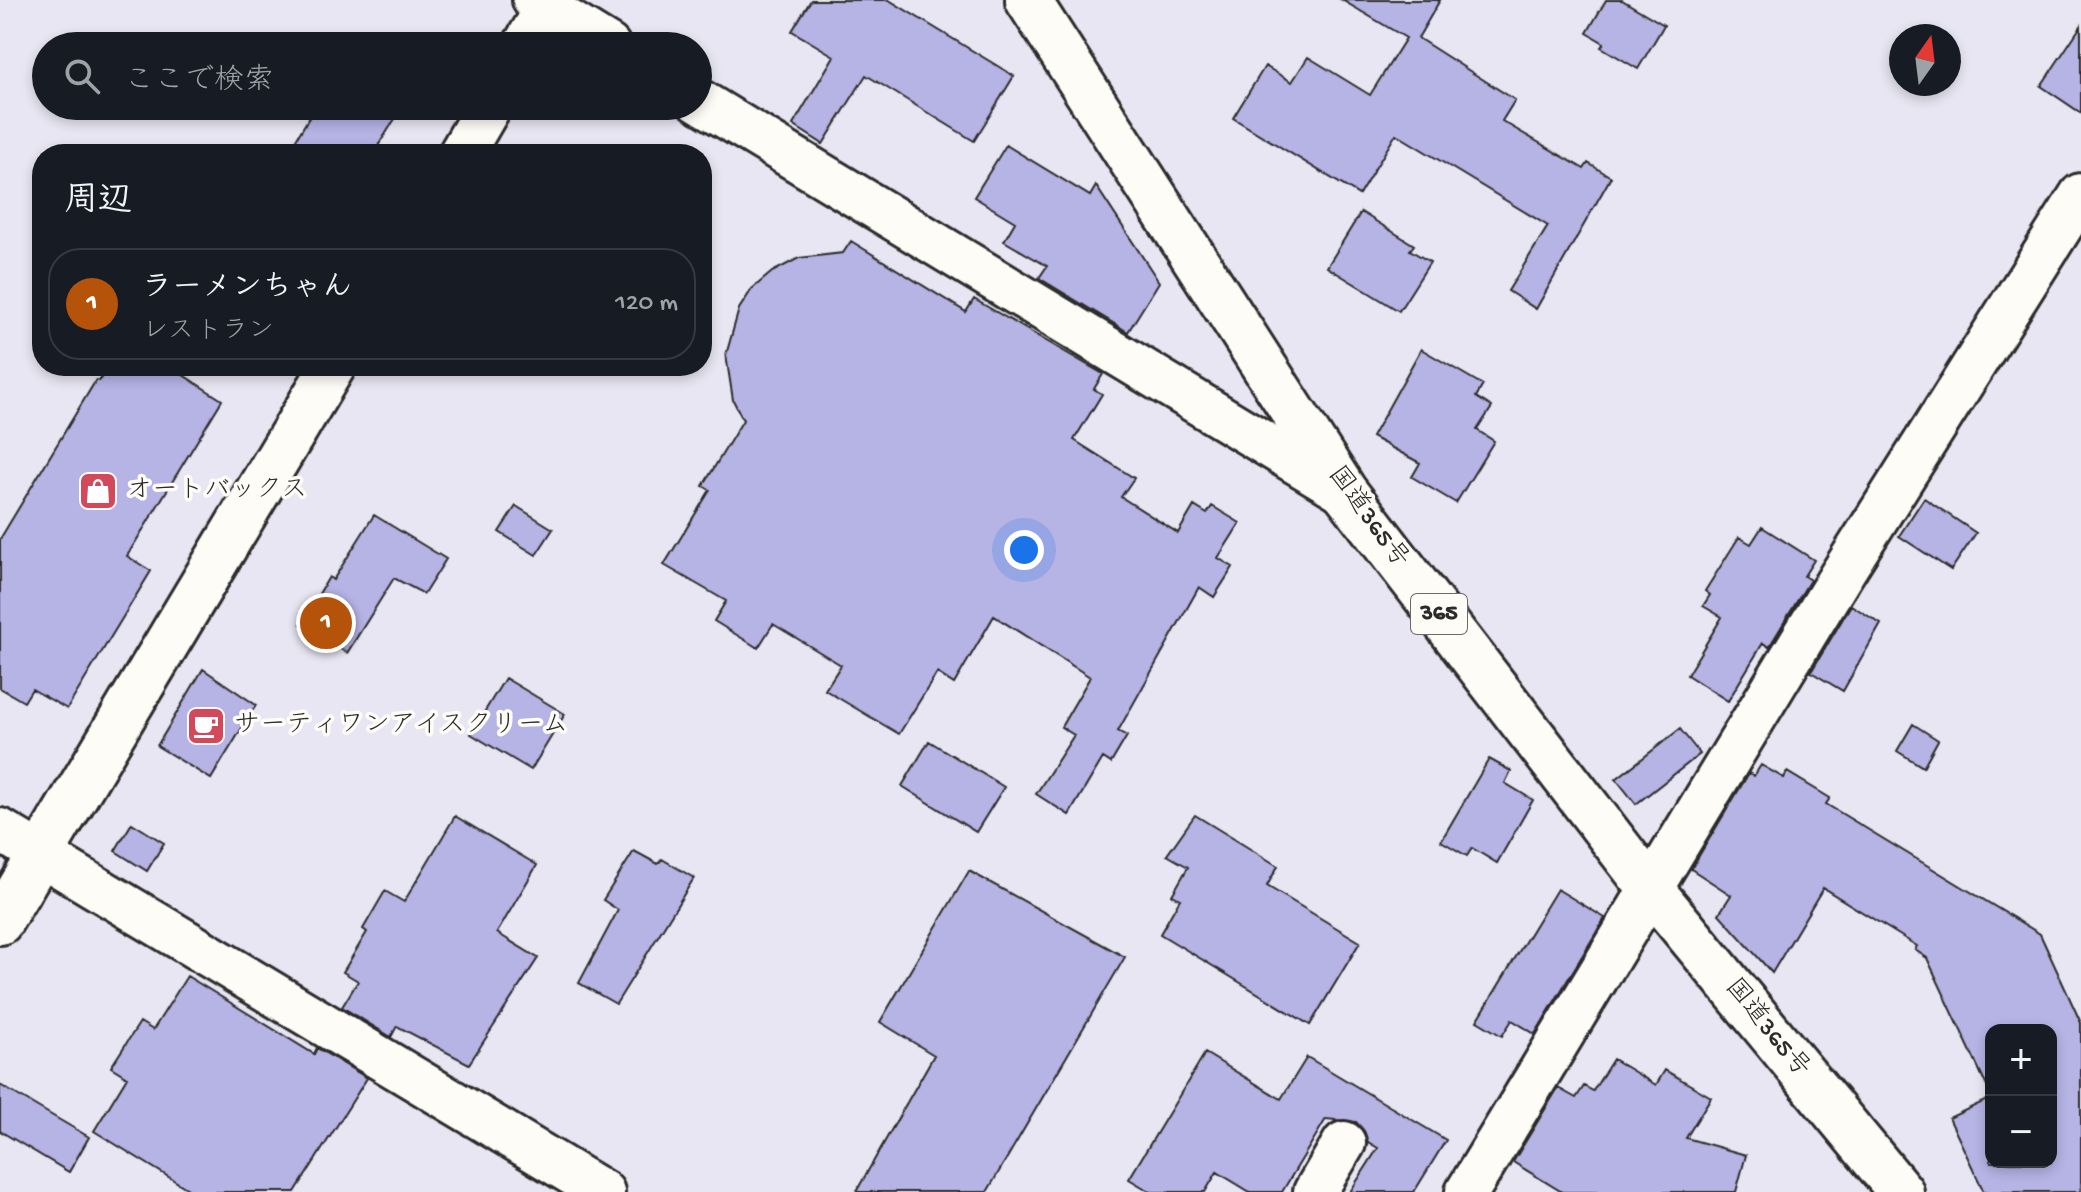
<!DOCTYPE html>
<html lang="ja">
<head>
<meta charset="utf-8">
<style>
	body { margin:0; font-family:"Gochi Hand","Klee One",sans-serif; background:#20242c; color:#f1f3f6 }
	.controls { position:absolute; right:24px; bottom:24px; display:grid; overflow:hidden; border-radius:16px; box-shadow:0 4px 12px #0003 }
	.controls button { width:72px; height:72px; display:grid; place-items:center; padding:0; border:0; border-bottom:2px solid #363941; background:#171b24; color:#f1f3f6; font:40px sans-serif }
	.compass { position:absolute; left:1889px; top:24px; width:72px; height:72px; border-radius:50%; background:#171b24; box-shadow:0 4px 12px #0003; rotate:14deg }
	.you { position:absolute; left:1024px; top:550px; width:28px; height:28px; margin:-20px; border:6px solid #fff; border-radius:50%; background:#1a73e8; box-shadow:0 0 0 12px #1a73e833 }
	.badge { display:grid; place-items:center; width:52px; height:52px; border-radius:50%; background:#b45309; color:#fff; font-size:26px; font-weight:700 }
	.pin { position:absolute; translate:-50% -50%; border:4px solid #fff; box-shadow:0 2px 8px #0006 }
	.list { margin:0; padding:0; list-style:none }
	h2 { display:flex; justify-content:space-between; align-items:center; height:104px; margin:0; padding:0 32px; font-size:34px }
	h2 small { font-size:26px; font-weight:400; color:#9ea1a6 }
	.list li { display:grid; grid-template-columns:52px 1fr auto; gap:24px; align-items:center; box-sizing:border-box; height:112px; margin:0 16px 16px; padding:0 16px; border:2px solid #363941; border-radius:32px }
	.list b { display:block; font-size:30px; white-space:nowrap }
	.list p { margin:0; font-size:26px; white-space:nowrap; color:#9ea1a6 }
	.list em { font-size:26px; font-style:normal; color:#9ea1a6 }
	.icon { flex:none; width:44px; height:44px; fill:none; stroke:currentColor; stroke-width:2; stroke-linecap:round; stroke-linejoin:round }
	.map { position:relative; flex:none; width:2081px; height:1192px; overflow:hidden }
	.search { position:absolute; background:#171b24; box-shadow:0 4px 12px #0003; left:32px; top:32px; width:680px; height:88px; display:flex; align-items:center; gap:20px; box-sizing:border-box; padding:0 28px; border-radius:44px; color:#9ea1a6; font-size:30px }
	.panel { position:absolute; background:#171b24; box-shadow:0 4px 12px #0003; left:32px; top:144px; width:680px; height:232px; border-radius:32px }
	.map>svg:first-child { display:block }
	.building { fill:#b6b3e5; stroke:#2b2b2b; stroke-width:2 }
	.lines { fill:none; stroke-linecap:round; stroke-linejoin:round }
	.minor-casing { stroke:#2b2b2b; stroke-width:48 }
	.tertiary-casing { stroke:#2b2b2b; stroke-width:50 }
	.trunk-casing { stroke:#2b2b2b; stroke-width:50 }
	.minor { stroke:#fdfcf7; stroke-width:42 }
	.tertiary { stroke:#fdfcf7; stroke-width:44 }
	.trunk { stroke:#fdfcf7; stroke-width:44 }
	.labels { text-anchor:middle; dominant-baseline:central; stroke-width:7; stroke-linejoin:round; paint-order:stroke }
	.shield { fill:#fdfcf7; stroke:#6a6a68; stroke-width:2 }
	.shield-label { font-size:24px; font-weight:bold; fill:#2b2b2b }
	.poi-label { font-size:26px; fill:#2b2b2b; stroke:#fdfcf7; text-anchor:start }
	.street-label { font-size:26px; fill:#2b2b2b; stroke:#fdfcf7 }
</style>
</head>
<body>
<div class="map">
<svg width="2081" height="1192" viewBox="0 0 2081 1192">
	<rect width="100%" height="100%" fill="#e8e6f2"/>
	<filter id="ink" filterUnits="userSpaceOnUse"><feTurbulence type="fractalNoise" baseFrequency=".0125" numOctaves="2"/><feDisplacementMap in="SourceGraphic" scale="16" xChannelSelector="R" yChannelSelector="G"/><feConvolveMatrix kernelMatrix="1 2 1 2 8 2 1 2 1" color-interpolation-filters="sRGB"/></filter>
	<g filter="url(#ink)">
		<path class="building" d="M811,0H889L1014,76L974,141L866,75L823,144L793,125L834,56L792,31Z
			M1342,0H1440L1418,38L1515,100L1502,121L1584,169L1588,163L1611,177L1536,309L1508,291L1548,226L1396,134L1359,195L1233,118L1265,66L1292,82L1308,57L1370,95L1406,38Z
			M1606,0H1622L1664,25L1638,69L1601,47L1604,43L1587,33Z
			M2081,26V113L2041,86Z
			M316,106H403L373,154H287Z
			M1006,145L1090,196L1096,186L1159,282L1128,332L1039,278L1047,266L1004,241L1015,222L974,197Z
			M1361,212L1414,245L1410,250L1430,262L1399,311L1327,267Z
			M851,241L966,312L974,299L1103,374L1094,389L1102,394L1074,440L1134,478L1121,497L1178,533L1194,506L1207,514L1212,506L1240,523L1218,558L1233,567L1214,597L1199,587L1118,731L1127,736L1111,763L1103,758L1069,815L1036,794L1074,735L1061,727L1090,677L994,616L954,684L937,673L899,734L825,690L841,665L773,624L758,648L714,621L726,601L664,565L710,490L703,486L743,420L733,400L726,355L739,309L752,289L772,272L799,258L843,253Z
			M1421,349L1483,385L1476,397L1492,407L1477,430L1494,441L1456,503L1412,477L1420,463L1372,437Z
			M108,366H169L222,400L127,556L151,571L67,709L32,689L24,702L0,688V539L96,380L99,381Z
			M1924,498L1976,533L1951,570L1899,536Z
			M516,506L553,529L536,555L499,532Z
			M374,515L446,559L424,594L394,578L347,653L301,624L329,577L333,580Z
			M1762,527L1814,560L1804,576L1810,580L1769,647L1763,643L1728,701L1687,675L1722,617L1703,606L1710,595L1705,591L1739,537L1751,544Z
			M1851,605L1881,624L1843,691L1811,672Z
			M203,669L256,705L211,779L157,746Z
			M505,678L565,714L531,770L471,734Z
			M1913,724L1938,740L1923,767L1897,751Z
			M1680,729L1700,754L1636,804L1616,779Z
			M929,741L1004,787L976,832L902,786Z
			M1489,759L1511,771L1505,783L1533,800L1497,863L1472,848L1467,856L1441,841Z
			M1761,765L1784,778L1787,772L1830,798L1826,804L2040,934L2081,1023V1192H1984L1949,1118L1991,1098V1162H2051V1030H1991V1095L1927,958L1915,950L1917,946L1823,888L1772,973L1719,914L1731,895L1691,869L1749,773L1754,776Z
			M1195,815L1278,866L1267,886L1360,942L1310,1025L1160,934L1180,899L1172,895L1188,867L1167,855Z
			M455,816L537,865L497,933L538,958L469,1064L397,1026L391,1037L342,1007L358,981L343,972L367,932L363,929L385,891L404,902Z
			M132,823L164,843L147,871L115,851Z
			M634,851L658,864L662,859L694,878L616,1004L579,983L618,910L603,900Z
			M969,871L1125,957L987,1192H856L934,1055L880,1022Z
			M1557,889L1605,918L1535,1034L1512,1020L1502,1036L1477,1021Z
			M187,976L314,1054L317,1048L367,1078L295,1192H193L94,1131L127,1077L111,1067L140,1022L153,1030Z
			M1205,1053L1281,1099L1307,1057L1446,1140L1414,1192H1350L1378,1148L1368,1142L1364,1131L1356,1122L1326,1119L1282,1192H1250L1217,1172L1205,1192H1151L1129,1179Z
			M1613,1059L1656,1085L1665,1070L1711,1097L1686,1138L1746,1155L1736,1192H1562L1513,1162L1558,1088L1576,1098L1584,1086L1593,1091Z
			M0,1085L89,1137L69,1172L0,1131Z"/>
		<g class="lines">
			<g class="minor-casing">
				<path id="minor" d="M534,0L609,46
					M698,100L1345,492
					M0,830L603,1192
					M1315,1192L1344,1143
					M1467,1192L1840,577L2081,195"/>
			</g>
			<g class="tertiary-casing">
				<path id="tertiary" d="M525,46L553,0
					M461,154L489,106
					M0,922L333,366"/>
			</g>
			<g class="trunk-casing">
				<path id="trunk" d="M1028,0L1345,492L1650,888L1901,1192"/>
			</g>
			<use href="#minor" class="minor"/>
			<use href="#tertiary" class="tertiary"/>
			<use href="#trunk" class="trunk"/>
		</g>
	</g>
	<defs>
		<g id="shop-square" transform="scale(2)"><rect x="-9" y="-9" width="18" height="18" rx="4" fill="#d1495b" stroke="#fdfcf7"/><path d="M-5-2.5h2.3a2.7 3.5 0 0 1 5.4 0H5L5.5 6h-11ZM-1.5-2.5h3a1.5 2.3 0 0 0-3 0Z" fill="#fff"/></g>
		<g id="cafe-square" transform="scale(2)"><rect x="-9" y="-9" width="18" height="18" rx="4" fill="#d1495b" stroke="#fdfcf7"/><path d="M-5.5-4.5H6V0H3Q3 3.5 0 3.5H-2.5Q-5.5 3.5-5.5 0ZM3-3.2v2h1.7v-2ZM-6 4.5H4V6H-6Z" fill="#fff"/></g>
	</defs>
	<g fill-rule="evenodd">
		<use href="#shop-square" x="98" y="491"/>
		<use href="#cafe-square" x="206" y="726"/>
	</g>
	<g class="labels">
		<rect class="shield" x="1411" y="594" width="56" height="40" rx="6"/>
		<g class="shield-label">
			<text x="1439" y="614">365</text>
		</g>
		<g class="poi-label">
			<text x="126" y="491">オートバックス</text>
			<text x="234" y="726">サーティワンアイスクリーム</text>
		</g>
		<g class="street-label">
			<text transform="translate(1367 518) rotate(54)">国道365号</text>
			<text transform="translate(1766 1029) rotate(51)">国道365号</text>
		</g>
	</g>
</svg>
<div class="controls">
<button>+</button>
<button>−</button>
</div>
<svg class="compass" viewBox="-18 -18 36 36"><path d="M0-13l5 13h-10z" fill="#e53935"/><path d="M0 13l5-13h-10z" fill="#9ea1a6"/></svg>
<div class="you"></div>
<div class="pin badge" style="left:326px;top:623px">1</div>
<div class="search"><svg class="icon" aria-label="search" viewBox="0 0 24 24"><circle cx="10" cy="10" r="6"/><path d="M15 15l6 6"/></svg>ここで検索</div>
<section class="panel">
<h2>周辺<small></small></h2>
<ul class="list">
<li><span class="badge">1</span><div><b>ラーメンちゃん</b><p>レストラン</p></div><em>120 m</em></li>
</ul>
</section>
</div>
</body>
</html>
